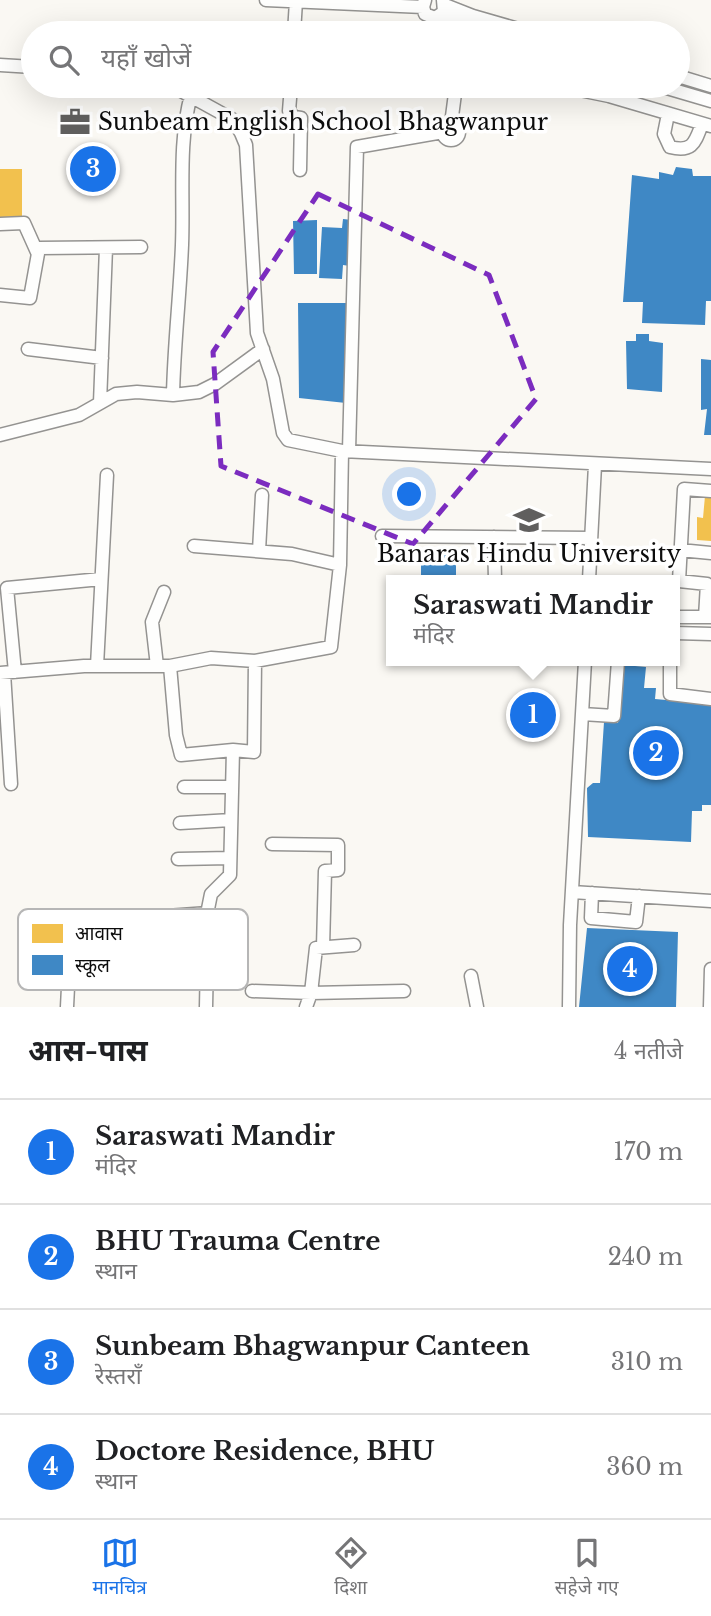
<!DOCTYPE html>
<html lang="hi">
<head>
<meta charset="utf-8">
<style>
	body { margin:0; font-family:"Libre Baskerville","Noto Sans Devanagari",serif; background:#f6f6f6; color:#202124 }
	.you { position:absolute; left:410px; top:495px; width:24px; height:24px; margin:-18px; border:5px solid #fff; border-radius:50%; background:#1a73e8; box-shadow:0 0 0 10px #1a73e833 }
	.badge { display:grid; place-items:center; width:46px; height:46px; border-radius:50%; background:#1a73e8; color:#fff; font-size:23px; font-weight:700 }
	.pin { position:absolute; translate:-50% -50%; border:4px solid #fff; box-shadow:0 2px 7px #0006 }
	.popup { position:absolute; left:386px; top:575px; width:294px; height:91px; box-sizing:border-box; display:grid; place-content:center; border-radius:0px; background:#fff; filter:drop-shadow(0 2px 5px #0005); font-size:23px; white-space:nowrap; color:#757577 }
	.popup b { font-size:26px; color:#202124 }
	.popup::after { content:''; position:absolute; left:50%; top:100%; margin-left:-14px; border:14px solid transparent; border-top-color:#fff }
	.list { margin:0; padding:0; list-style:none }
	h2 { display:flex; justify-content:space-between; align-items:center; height:91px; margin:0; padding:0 28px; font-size:30px }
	h2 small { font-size:23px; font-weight:400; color:#757577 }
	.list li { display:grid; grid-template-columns:46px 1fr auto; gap:21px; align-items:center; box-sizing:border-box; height:105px; padding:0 28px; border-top:2px solid #e0e0e0 }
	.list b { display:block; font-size:26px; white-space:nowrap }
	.list p { margin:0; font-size:23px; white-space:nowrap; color:#757577 }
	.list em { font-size:23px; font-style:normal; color:#757577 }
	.icon { flex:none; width:38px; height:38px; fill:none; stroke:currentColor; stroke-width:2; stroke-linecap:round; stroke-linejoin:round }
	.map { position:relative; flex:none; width:711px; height:1007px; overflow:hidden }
	.search { position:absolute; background:#fff; box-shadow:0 7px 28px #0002; left:21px; right:21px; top:21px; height:77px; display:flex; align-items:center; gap:18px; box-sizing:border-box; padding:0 24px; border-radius:38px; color:#757577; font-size:26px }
	.sheet { height:511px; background:#fff }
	nav { display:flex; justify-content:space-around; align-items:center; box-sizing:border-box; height:98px; border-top:2px solid #e0e0e0; background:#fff; font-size:19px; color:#757577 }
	nav a { display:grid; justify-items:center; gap:4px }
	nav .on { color:#1a73e8 }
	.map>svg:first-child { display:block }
	.homes { fill:#f2c14e }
	.schools { fill:#3f88c5 }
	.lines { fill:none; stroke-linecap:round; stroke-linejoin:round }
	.minor-casing { stroke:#949391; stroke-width:15 }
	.minor { stroke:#fefefd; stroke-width:12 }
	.marked { fill:none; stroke:#7b2cbf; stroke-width:5; stroke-dasharray:14 9; stroke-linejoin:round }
	.labels { text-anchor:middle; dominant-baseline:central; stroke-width:7; stroke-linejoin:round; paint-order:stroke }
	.poi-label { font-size:23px; fill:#0d0d0d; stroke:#fff; text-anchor:start }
	.key { fill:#fff; stroke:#b6b6b6; stroke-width:2 }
	.key-label { font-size:19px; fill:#0d0d0d }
</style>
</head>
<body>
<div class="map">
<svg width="711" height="1007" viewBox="0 0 711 1007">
	<rect width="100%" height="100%" fill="#faf8f3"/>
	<path class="homes" d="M0,169H22V218L0,217Z
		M705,496H711V541L697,540V517L703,518Z"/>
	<path class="schools" d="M676,167L692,169L693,176H711V301H706L705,325L642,323L643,302H623L632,175L659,179V172L673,175Z
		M343,219L352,220L350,266L343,265L342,279L319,278L322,227L342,228Z
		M317,220V274H294L293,221Z
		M298,303H347L346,403L299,398Z
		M636,334H649V341L663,343L662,392L627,389L626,341H636Z
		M701,359L711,360V435H704L707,409L701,410Z
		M421,549H456V580H421Z
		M624,665L646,667L644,688H656L655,699L711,704V805H702V811H692L691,842L588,837L587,788L593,783H600L604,722L618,723Z
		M587,928L678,932L676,1007H579Z"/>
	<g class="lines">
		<g class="minor-casing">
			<path id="minor" d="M266,0L423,7
				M425,0L423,7L425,14L435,18L444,12L443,0
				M445,5L473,16L532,33
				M442,15L487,33
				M294,33L296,1
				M0,65L33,67
				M678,76L711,86
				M172,86L232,119L241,133L246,145L257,333L273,379L283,433L288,440L342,451L711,469
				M291,86L289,111L294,117L301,118L300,170
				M560,86L609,96L711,126
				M660,86L711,101
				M668,114L664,134L670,147C693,153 695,142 702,124
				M443 132a8 8 0 1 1 16 0a8 8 0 1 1-16 0Z
				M451,124L456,86
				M0,224L24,223L37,252
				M0,295L30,298L39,248L141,247
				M28,349L102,358
				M173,395C174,345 180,295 182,245C184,195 178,143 191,95
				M100,403L106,248
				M0,435L79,415L116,394L137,392L173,395L199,392L215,384L263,349
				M349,451L357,147L443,132
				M382,536L591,538
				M494,537L495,580
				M194,546L292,554L340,565
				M680,550L711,553
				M259,551L262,495
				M589,580L595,465
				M675,617H711
				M705,617L707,584L679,581L684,489L711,491
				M675,633L711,634
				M670,661V694L711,699
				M97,666L107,475
				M157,666L152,622L164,592
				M170,666L176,735L181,755L233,750
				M15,672L7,588L101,579
				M0,673L84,666H170L211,658L255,661L331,647L340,565L342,451
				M4,673L11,784
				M582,714L614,716L618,661
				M184,787H232
				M180,823L231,820
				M272,844L338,845V870L325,871L323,947
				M178,859L230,858
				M572,892L711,901
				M592,893L591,918L636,922L639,896
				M84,922L208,913
				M471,976L477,1007
				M252,991L311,993L316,948L354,945
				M67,1007L68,987L71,983L156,977L207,978
				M206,1007L208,909L211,894L230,875L233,750L254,752L255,661
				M306,1007L311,993L404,991
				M569,1007L570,925L585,661
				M710,1007L711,969"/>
		</g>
		<use href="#minor" class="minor"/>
	</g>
	<path class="marked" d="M318,194L489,275L536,399L413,544L221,466L213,352Z"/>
	<defs>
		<g id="office-bare" transform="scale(2.415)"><path d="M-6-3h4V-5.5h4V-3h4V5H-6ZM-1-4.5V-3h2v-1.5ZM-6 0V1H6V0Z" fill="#605f5e" stroke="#fff" stroke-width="2.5" paint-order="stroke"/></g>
		<g id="university-bare" transform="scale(2.415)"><path d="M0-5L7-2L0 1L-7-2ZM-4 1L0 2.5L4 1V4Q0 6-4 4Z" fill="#605f5e" stroke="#fff" stroke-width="2.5" paint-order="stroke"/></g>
	</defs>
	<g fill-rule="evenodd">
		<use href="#office-bare" x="75" y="122"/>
		<use href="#university-bare" x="529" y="520"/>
	</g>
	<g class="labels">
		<g class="poi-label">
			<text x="98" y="122">Sunbeam English School Bhagwanpur</text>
			<text x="529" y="554" text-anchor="middle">Banaras Hindu University</text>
		</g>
	</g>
	<rect x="18" y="909" width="230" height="81" rx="10" class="key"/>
	<rect x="32" y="924" width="31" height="19" fill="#f2c14e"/>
	<rect x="32" y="955" width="31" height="20" fill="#3f88c5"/>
	<g class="key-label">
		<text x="75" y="940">आवास</text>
		<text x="75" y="972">स्कूल</text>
	</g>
</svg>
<div class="you"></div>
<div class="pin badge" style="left:533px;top:715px">1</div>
<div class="popup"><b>Saraswati Mandir</b>मंदिर</div>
<div class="pin badge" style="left:656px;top:753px">2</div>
<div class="pin badge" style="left:93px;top:169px">3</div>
<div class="pin badge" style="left:630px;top:969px">4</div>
<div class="search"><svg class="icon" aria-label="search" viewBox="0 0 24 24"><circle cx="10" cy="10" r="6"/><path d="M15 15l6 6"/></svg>यहाँ खोजें</div>
</div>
<section class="sheet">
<h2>आस-पास<small>4 नतीजे</small></h2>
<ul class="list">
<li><span class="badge">1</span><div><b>Saraswati Mandir</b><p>मंदिर</p></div><em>170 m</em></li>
<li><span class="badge">2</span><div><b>BHU Trauma Centre</b><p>स्थान</p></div><em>240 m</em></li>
<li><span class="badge">3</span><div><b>Sunbeam Bhagwanpur Canteen</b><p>रेस्तराँ</p></div><em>310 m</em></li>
<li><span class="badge">4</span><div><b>Doctore Residence, BHU</b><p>स्थान</p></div><em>360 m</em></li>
</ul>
</section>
<nav>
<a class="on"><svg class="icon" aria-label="map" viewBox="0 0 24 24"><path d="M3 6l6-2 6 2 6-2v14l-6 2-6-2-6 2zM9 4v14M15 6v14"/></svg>मानचित्र</a>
<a><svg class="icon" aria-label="directions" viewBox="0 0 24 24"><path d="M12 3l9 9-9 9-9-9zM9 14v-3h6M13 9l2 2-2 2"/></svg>दिशा</a>
<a><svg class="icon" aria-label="saved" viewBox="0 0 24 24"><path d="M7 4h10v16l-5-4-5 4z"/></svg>सहेजे गए</a>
</nav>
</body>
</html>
